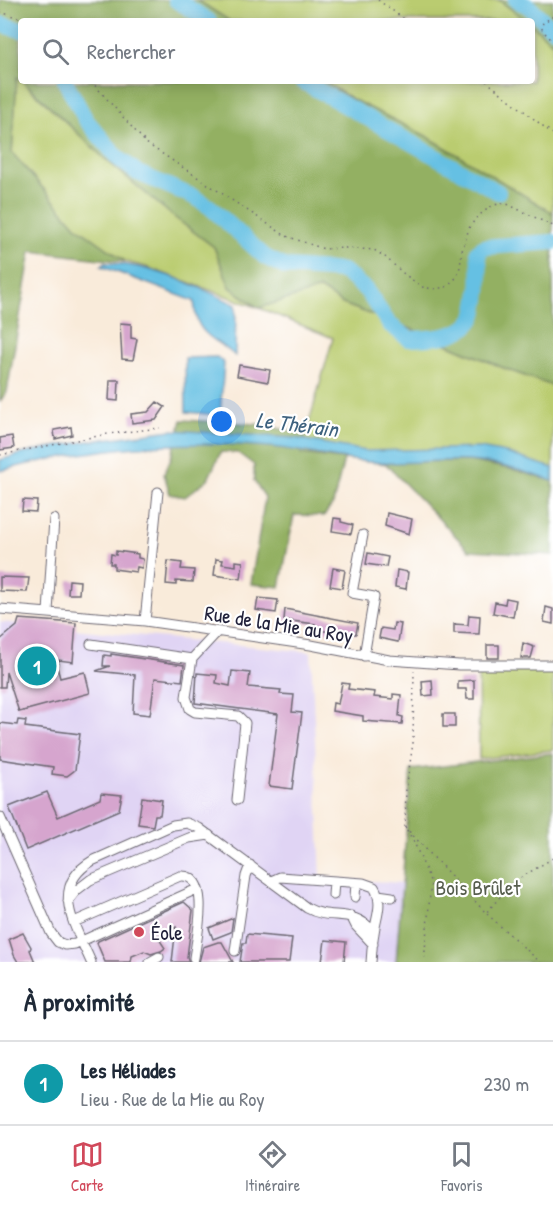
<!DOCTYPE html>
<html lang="fr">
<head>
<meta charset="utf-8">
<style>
	body { margin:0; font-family:"Patrick Hand",sans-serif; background:#f2f2f3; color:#1f2937 }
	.you { position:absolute; left:222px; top:422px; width:21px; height:21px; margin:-15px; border:4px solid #fff; border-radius:50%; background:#1a73e8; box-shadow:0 0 0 9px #1a73e833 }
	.badge { display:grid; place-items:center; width:39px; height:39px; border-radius:50%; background:#d1495b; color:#fff; font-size:20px; font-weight:700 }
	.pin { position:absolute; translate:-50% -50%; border:3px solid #fff; box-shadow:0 2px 6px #0006 }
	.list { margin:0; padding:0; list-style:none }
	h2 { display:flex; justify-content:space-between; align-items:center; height:78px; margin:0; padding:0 24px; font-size:26px }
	h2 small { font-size:20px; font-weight:400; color:#747a83 }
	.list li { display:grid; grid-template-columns:39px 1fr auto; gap:18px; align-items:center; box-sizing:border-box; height:84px; padding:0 24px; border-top:2px solid #e0e1e3 }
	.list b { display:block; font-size:22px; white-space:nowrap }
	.list p { margin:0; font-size:20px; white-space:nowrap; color:#747a83 }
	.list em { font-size:20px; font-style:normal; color:#747a83 }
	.icon { flex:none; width:33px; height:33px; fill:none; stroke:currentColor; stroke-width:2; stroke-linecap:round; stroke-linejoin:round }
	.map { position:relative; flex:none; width:553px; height:962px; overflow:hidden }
	.search { position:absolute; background:#fff; box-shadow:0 3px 15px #0003; left:18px; right:18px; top:18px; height:66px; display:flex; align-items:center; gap:15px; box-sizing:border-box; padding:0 21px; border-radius:6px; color:#747a83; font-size:22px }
	.sheet { height:162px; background:#fff }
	nav { display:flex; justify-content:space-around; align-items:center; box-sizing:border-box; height:84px; border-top:2px solid #e0e1e3; background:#fff; font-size:16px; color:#747a83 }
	nav a { display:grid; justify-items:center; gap:3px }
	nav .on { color:#d1495b }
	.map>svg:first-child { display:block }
	.built { fill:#e0d4f4 }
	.green { fill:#bacc70; stroke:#6e7756; stroke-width:1.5 }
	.forest { fill:#93b062; stroke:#5a694e; stroke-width:1.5 }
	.water { fill:#65c0e3; stroke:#44718f; stroke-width:1.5 }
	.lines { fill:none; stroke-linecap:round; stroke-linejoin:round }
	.river { stroke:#65c0e3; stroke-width:16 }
	.building { fill:#d6a5ce }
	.minor-casing { stroke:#6d6873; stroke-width:11 }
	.path { stroke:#6d6873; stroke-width:1.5; stroke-dasharray:1.5 4.5; stroke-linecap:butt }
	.minor { stroke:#fff; stroke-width:9 }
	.poi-dot { fill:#d1495b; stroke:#fff; stroke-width:2 }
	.labels { text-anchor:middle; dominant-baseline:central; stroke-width:4.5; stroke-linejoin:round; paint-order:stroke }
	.street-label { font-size:21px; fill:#22223b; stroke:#fff }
	.park-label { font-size:21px; fill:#575e4e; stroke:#fff }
	.poi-label { font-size:21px; fill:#22223b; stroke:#fff; text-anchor:start }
	.water-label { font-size:22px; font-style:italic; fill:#3d617e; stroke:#fff }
</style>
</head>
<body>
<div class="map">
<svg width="553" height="962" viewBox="0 0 553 962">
	<rect width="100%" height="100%" fill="#fff"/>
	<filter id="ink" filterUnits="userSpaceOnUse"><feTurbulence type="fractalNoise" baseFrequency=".0167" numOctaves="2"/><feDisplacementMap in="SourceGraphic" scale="12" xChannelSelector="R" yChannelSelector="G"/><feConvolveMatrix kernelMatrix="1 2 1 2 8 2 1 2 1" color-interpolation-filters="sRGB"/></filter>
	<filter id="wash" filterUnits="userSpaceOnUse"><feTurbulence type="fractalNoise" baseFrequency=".008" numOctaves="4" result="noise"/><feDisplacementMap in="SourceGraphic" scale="24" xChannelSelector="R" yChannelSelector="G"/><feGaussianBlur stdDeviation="1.35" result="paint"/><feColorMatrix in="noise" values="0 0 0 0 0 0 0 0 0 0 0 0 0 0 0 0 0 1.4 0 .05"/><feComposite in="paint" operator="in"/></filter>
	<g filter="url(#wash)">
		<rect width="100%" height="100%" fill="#f9ebda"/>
		<path class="built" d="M0,622L311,652L321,878L402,883L396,962H0Z"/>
		<path class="green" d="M197,0H461L464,2L499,0L527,21H229Z
			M532,25L553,43V213L428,137L352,99L323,81H532Z
			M17,76L104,158L174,217L214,247L230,287L258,308L320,289L343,304L413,330L511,371L553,386V483L300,454L333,338L259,308L146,267L126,262L76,226L12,153Z
			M478,667H553V750L479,759Z"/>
		<path class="forest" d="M0,0H197L230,21H21V80L17,77L12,153L76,226L126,262L31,251L7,392L0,401Z
			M499,0H553V43L532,25V21H527Z
			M23,81H323L352,99L428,137L553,213V386L511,371L414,330L343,304L320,289L259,308L230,287L214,247L174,217L104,158Z
			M182,420L257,424L306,434L301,454L344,459L333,504L324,516L294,515L280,587L251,584L265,497L254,481V465L238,453L221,452L208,479L185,497L170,494L164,474L171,458Z
			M469,461L510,469L553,481V555L469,550L384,462Z
			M553,753V962H396L411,770Z"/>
		<path class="water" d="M105,263C150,264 196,285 236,305L235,356C223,344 204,337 198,322C195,316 195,308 194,301L101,266Z
			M217,357L224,363L220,415L186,412L185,358Z
			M171,430L295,438L366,451L480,448L506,453L553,468V481C526,472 498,463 469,461C436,459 402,465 369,462C336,459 304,450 270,447C180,439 88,448 0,471V460C58,442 112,439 171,430Z"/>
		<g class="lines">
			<path class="river" d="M176,0L209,21
				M516,0L528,6L553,29
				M0,24L21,30
				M65,81L86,120L118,158L138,173L194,197L210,207L265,257L285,267L343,271L366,290L389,324L409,339C429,338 463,339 474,317C476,312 477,305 478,299C481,282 480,268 478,251L484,247L553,242
				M302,81L498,192"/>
		</g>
		<g id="blocks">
			<path class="building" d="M120,323L131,324V338L137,339L133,360L122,359Z
				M239,365L270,370L268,382L237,376Z
				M110,380H119L118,401L109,400Z
				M157,402L165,407L156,420L132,423L131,414L148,412Z
				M71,427L72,435L55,439L54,430Z
				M12,436L14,448L0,450V438Z
				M23,500L37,501L36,512L22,511Z
				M387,513L412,519L409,534L385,526Z
				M334,518L341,519V522L353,525L351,534L332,531Z
				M116,551L138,554V558L143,559L142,568L137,567L136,572L114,569V564H110L111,554L116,555Z
				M368,553L388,557L386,567L366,564Z
				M216,559L223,560L222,564L236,566V561L243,562L241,579L214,575Z
				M168,561L182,563L181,569L194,570L193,582L176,581V585L166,584Z
				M333,568L345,570L342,588L330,586Z
				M397,570L408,572L406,589L395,587Z
				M0,577L29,578L27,592L0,591Z
				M69,580L80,581L79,594H68Z
				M258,598L278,600L276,613L256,610Z
				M506,598L516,600L513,617L493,613L495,602L505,604Z
				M546,607L553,609V624L544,622Z
				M285,609L358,623L356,634L330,629L329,632L314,629L315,624L284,620Z
				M469,615L480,616L479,634L454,633V624L468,625Z
				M19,619L76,623L73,662L59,660L57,667L60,678L85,672L90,693L19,712L6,672L5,687H0V640L17,626Z
				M394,623L401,624L398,642L379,638L381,628L393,630Z
				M523,643L534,647L531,658H521Z
				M487,645H499V658H487Z
				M111,654L184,665L182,681L155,678L150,715L133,713L135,675L96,671L110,666H103L104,655L111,656Z
				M232,671L250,673L248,687L281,690L280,694L294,695L292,712L302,713L292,789L269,786L278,714L195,703L197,673L217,675L216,683L230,686Z
				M432,680L433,695L423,696L422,681Z
				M474,680V699H467L466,689H458V681Z
				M342,683L349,684L348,689L375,692L374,697L393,699V694L401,695L399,716L403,717L402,724L363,721V716L332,711L333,703L338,704Z
				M443,714H455V727H443Z
				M18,720L26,721L25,727L80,734L75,770L67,776L52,774L53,767L0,759V723L17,725Z
				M47,792L58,817L100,799L101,793L122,795L119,810L26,850L9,807Z
				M142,797L162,800L160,815H155L153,826L138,824Z
				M184,902L193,910L187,957L189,962H172L176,927L157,936L165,948L161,951L151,954L144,951L132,956L131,962H105L97,943L98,941Z
				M233,918L231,932L213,939L209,928Z
				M23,933L31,947L30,950L35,962H18L14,955L9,939Z
				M247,934L292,938L289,962H240L243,943H246Z
				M325,940L346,942L344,962H322Z
				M218,942H222L233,962H199L203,947Z"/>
		</g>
	</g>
	<g filter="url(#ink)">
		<use href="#blocks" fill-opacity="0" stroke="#6d6873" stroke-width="1.5"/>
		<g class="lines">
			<g class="minor-casing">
				<path id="minor" d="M363,535L352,593L374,597L364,656
					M0,609L145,621L311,645L389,660L459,665H553
					M48,612L54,519
					M145,621L158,492
					M91,644L192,659L217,632
					M192,659L186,697L190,709L195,712L238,716L245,723L237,800
					M0,817L51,933L58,942L65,945L75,944L197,889
					M271,881L280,877L363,883L374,887C384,903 376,917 374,933C372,943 372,952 371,962
					M333,895L334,881
					M378,895L392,897
					M355,897L356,883
					M68,901L77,890L90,880L189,838L209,835
					M351,916L356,926L373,944
					M74,922L180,876C213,873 196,941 194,958
					M235,951L246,876L250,865
					M91,962C76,927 48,887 92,861L173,825L187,823L199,828L307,908C332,922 351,906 374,932
					M150,962L159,957"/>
			</g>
			<path class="path" d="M378,0L407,21
				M0,12L30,21
				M553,16L543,23L541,27L544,32L553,41
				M91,81L146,143L286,236L324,249L347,248L374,250L384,256L404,274L422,287L435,289L446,287L457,277L460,267L462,251L469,228L477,217L490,207L498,204H507L553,226
				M486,81L553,134
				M0,455L108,434L160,428
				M405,827L486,913L512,883L553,858
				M405,827L406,790L413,743L414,671
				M407,830L414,842L431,883L424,962
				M487,914L540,962"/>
			<use href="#minor" class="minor"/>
		</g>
	</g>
	<circle class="poi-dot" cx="139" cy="932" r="6"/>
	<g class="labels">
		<g class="street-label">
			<text transform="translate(279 624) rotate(9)">Rue de la Mie au Roy</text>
		</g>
		<g class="park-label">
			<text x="478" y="887">Bois Brûlet</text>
		</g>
		<g class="poi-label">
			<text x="151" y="932">Éole</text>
		</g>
		<g class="water-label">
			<text transform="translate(297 424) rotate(7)">Le Thérain</text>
		</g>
	</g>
</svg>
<div class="you"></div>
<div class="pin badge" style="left:37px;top:666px;background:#0f9aa8">1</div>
<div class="search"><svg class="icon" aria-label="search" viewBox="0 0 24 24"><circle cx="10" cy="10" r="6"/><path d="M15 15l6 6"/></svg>Rechercher</div>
</div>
<section class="sheet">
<h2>À proximité<small></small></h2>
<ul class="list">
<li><span class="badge" style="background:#0f9aa8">1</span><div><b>Les Héliades</b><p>Lieu · Rue de la Mie au Roy</p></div><em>230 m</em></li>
</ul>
</section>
<nav>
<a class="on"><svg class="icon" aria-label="map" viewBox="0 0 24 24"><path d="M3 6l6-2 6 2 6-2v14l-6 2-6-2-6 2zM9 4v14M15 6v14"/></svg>Carte</a>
<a><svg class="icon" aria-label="directions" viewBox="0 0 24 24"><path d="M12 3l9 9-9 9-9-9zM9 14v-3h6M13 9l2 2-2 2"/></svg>Itinéraire</a>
<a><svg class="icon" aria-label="saved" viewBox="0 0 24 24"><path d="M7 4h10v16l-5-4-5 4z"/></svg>Favoris</a>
</nav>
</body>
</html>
